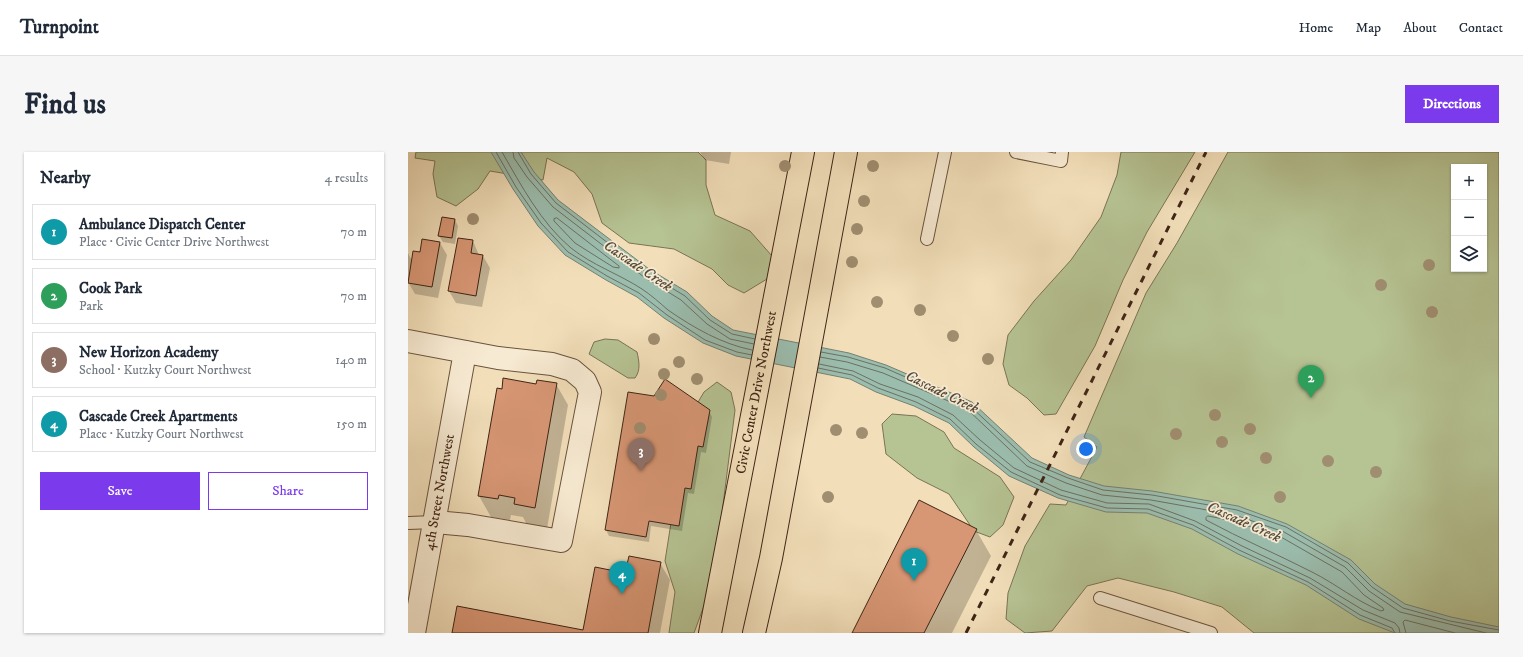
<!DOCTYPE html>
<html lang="en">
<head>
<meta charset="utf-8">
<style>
	body { margin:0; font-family:"IM FELL DW Pica",serif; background:#f6f6f7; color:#1f2937 }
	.controls { position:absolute; right:12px; top:12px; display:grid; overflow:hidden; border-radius:0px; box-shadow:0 1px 3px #0004 }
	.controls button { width:36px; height:36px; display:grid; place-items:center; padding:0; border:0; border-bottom:1px solid #e0e1e3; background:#fff; color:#1f2937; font:20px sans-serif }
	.you { position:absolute; left:678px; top:297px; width:14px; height:14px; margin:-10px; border:3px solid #fff; border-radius:50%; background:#1a73e8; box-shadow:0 0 0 6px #1a73e833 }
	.badge { display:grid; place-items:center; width:26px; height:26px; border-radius:50%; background:#7c3aed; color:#fff; font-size:13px; font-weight:700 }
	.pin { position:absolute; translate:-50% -33px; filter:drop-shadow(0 1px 2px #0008) }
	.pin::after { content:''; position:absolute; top:21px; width:14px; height:12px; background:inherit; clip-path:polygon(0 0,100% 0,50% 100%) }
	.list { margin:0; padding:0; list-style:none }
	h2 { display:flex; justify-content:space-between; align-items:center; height:52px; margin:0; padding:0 16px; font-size:17px }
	h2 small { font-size:13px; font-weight:400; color:#747a83 }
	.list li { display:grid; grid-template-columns:26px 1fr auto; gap:12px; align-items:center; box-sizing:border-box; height:56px; margin:0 8px 8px; padding:0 8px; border:1px solid #e0e1e3; border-radius:0px }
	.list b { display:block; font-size:15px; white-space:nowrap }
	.list p { margin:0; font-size:13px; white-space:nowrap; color:#747a83 }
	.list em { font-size:13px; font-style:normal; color:#747a83 }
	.actions { display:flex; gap:8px; padding:12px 16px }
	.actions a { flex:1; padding:9px 0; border:1px solid #7c3aed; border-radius:0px; text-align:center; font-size:14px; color:#7c3aed }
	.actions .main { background:#7c3aed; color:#fff }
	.icon { flex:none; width:22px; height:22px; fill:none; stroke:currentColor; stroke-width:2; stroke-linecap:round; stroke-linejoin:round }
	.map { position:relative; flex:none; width:1091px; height:481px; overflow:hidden; border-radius:0px }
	header { display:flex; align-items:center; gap:24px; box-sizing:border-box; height:56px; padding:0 20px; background:#fff; border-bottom:1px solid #e0e1e3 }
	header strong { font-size:19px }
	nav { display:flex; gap:22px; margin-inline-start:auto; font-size:14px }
	.intro { display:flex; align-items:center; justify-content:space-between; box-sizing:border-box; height:96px; padding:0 24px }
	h1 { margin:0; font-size:28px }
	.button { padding:10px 18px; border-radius:0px; background:#7c3aed; color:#fff; font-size:14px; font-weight:700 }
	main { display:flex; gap:24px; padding:0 24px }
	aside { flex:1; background:#fff; border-radius:0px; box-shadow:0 1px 3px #0004 }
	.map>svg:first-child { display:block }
	.green { fill:#b6c393; stroke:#7a7454; fill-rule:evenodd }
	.water { fill:#9bbdae; stroke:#768071 }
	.shadow { fill:#0003 }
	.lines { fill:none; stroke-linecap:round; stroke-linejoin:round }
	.shore { stroke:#6c7062; stroke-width:1 }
	.building { fill:#d79674; stroke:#3e2415 }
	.lane-casing { stroke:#6b533e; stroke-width:14 }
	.street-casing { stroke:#6b533e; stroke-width:24 }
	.primary-casing { stroke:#3e2415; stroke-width:24 }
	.lane { stroke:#f7ead2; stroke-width:12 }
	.street { stroke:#f7ead2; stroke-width:22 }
	.primary { stroke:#f2dfba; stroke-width:22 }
	.rail { stroke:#3e2415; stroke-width:3; stroke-dasharray:7 7; stroke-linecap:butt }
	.tree { fill:#a08e70 }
	.labels { text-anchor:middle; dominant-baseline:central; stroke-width:3.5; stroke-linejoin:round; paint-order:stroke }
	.street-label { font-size:14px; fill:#3e2415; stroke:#f7ead2 }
	.water-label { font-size:15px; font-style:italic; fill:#554a3b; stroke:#f7ead2 }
</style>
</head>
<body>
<header>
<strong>Turnpoint</strong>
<nav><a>Home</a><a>Map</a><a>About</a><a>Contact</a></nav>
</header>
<div class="intro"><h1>Find us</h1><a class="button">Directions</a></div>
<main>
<aside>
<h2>Nearby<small>4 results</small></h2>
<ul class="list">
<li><span class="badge" style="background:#0f9aa8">1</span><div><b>Ambulance Dispatch Center</b><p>Place · Civic Center Drive Northwest</p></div><em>70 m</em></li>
<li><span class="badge" style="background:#2e9e5b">2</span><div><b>Cook Park</b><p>Park</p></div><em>70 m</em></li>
<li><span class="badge" style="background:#8d6e63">3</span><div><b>New Horizon Academy</b><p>School · Kutzky Court Northwest</p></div><em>140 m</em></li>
<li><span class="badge" style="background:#0f9aa8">4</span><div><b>Cascade Creek Apartments</b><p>Place · Kutzky Court Northwest</p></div><em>150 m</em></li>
</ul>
<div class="actions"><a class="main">Save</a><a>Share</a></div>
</aside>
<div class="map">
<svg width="1091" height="481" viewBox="0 0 1091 481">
	<rect width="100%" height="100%" fill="#f2dfba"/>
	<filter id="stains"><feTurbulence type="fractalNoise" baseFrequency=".005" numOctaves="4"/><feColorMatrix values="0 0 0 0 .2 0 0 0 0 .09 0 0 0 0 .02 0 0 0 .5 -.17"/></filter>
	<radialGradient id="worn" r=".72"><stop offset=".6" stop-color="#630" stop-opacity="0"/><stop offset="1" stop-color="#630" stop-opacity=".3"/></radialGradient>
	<path class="green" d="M8,0H290L298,8V33L307,63L342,79L364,104L359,127L336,141L320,133L304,117L266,97L221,91L194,71L184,42L166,20L139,6L135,28L82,19L70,37L48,54L29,45L25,22L27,9L7,6Z
		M713,0H787L739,80L715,128L687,194L648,262L636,263L619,246L601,233L595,212L600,183L626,149L663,108L693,65L709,23Z
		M820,0H1091V481H846L814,455L766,440L710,426L679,434L644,479L617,481L598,467L600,441L617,394L642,352L658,353L689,295L676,285L738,141L769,91ZM1046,15H1076V117H1046Z
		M197,187L210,188L229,200C231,209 233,218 227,226H220L181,202L186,190Z
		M309,230L323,240L327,258L314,361L297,451L286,481H261L267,440L257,409L279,269L296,240Z
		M484,262L508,264L536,280L546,296L592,325L606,345L595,373L582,385L566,379L541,342L509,326L478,302L474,272Z"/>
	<path class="water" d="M83,0H113L126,20L150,48L241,117L279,140L304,164L325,178L441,201L478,213L564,250L624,306L661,323L696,334L744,339L830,354L879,372L943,408L967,432L997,452L1043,465L1091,475V481H987L951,467L898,433L830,402L784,377L739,361L698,360L650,346L601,324L566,295L541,271L506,254L468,240L442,227L328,204L295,191L256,166L229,145L198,128L157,103L130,74L105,37Z"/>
	<path class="shadow" d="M292,0H323L321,12L297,8Z
		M47,68L50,74L47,92L35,90L31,84Z
		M65,89L71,103L75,104L82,116L74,155L48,151L41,139Z
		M32,91L39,103L30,146L7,142L0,130V101L4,109Z
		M148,232L160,253L139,377L119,373L115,365L103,363L102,368L83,365L71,344L94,238Z
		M301,259L304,265L298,301L293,300L286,342L280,341L274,379L243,374L241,390L201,384L198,378Z
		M568,378L583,404L544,481H445Z
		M252,411L262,428L252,481H45L175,479L218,422Z"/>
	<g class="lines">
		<path class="shore" d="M88,0L108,35L133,71L160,100L199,124L231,141L259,163L297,188L329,200L344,203
			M94,0C113,33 133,71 163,96C184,113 211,122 234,137C243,143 252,151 260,158C286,176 314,192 344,198
			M105,0L106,6L119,25L145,55L236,125L273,148L299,172L322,187L346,192
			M110,0L123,22L148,51L239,121L277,144L302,168L324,182L347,187
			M149,66L211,114V116L205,115L167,91L146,69V67Z
			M413,200L440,205L477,216L561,253L622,310L660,326L695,338L744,343L829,358L878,375L940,411L964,435L995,456L1042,469L1091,478
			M412,205L439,210L475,221L559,257L619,314L658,331L694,343L743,348L827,363L876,380L937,415L961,439L992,460L1078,481
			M411,212L445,219L472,232L510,245L545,263L572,288L606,316L653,338L699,351L741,352L787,369L834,394L902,426L955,458L987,471L991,476L992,481
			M410,216L444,223L470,236L508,250L542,267L568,292L603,320L652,343L699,356L740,357L785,373L831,398L900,430L952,463L984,476L987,481
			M800,364L826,369L873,385L934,420L956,443L975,456L976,458L973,459C948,449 928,432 904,420C869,402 833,387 798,368V366Z
			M998,481L995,470L997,468L1047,481"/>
	</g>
	<path class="building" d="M34,65L47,67L44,86L30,84Z
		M50,86L65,88L63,101L75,103L68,144L40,139Z
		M14,87L32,90L24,135L0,131L5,99L12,100Z
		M95,226L128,232L129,228L149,231L127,356L106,352L107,346L91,343L90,347L70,344L89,236L94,237Z
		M257,227L302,258L295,295L290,294L283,337L277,336L271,374L241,369L238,385L197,378L220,240L246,244Z
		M511,348L569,377L516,481H444Z
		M221,404L253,410L240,481H44L49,454L175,478L187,415L217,421Z"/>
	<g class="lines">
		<g class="lane-casing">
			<path id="lane" d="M608,0L653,9L654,0
				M519,87L537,0
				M0,371L27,370
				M692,446L803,481"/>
		</g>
		<g class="street-casing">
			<g id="street">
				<path d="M0,189L90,206L144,212L164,218L177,229L182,240L153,389L60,373L27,370"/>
				<path id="s1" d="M6,481L57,200"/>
			</g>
		</g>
		<g class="primary-casing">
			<g id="primary">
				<path id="s2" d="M302,481L395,0"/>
				<path d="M346,481L363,406L438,0"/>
			</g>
		</g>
		<use href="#lane" class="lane"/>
		<use href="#street" class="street"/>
		<use href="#primary" class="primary"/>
		<path class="rail" d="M558,481L798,0"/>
	</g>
	<g class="tree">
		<circle cx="377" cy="14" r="6"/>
		<circle cx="465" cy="14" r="6"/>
		<circle cx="456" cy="49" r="6"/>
		<circle cx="65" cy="67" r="6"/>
		<circle cx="449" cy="77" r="6"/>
		<circle cx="444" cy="110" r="6"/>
		<circle cx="1021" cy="113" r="6"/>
		<circle cx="973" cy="133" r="6"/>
		<circle cx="469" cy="150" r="6"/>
		<circle cx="512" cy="158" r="6"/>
		<circle cx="1024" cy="160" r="6"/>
		<circle cx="545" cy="184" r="6"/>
		<circle cx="246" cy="187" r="6"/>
		<circle cx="580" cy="207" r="6"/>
		<circle cx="271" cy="210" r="6"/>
		<circle cx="256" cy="222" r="6"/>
		<circle cx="289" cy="227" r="6"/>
		<circle cx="253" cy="243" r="6"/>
		<circle cx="807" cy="263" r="6"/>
		<circle cx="232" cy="276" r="6"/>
		<circle cx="842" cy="277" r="6"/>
		<circle cx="428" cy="278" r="6"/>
		<circle cx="454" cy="281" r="6"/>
		<circle cx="768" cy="282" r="6"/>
		<circle cx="814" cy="290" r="6"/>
		<circle cx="858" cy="306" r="6"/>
		<circle cx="920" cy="309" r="6"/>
		<circle cx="968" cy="320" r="6"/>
		<circle cx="420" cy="345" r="6"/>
		<circle cx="872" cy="345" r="6"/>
	</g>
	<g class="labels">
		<g class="street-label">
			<text stroke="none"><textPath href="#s2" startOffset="245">Civic Center Drive Northwest</textPath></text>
			<text stroke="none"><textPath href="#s1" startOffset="143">4th Street Northwest</textPath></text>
		</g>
		<g class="water-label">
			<text transform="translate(230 114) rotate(34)">Cascade Creek</text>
			<text transform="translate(534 240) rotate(26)">Cascade Creek</text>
			<text transform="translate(836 370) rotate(24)">Cascade Creek</text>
		</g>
	</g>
	<rect width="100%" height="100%" filter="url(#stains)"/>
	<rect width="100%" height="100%" fill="url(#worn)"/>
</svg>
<div class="controls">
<button>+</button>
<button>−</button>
<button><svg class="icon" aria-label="layers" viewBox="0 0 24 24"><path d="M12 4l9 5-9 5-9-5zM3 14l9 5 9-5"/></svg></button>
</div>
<div class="you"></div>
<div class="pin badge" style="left:506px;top:429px;background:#0f9aa8">1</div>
<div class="pin badge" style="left:903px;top:246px;background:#2e9e5b">2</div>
<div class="pin badge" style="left:233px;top:319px;background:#8d6e63">3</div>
<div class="pin badge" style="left:214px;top:442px;background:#0f9aa8">4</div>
</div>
</main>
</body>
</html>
